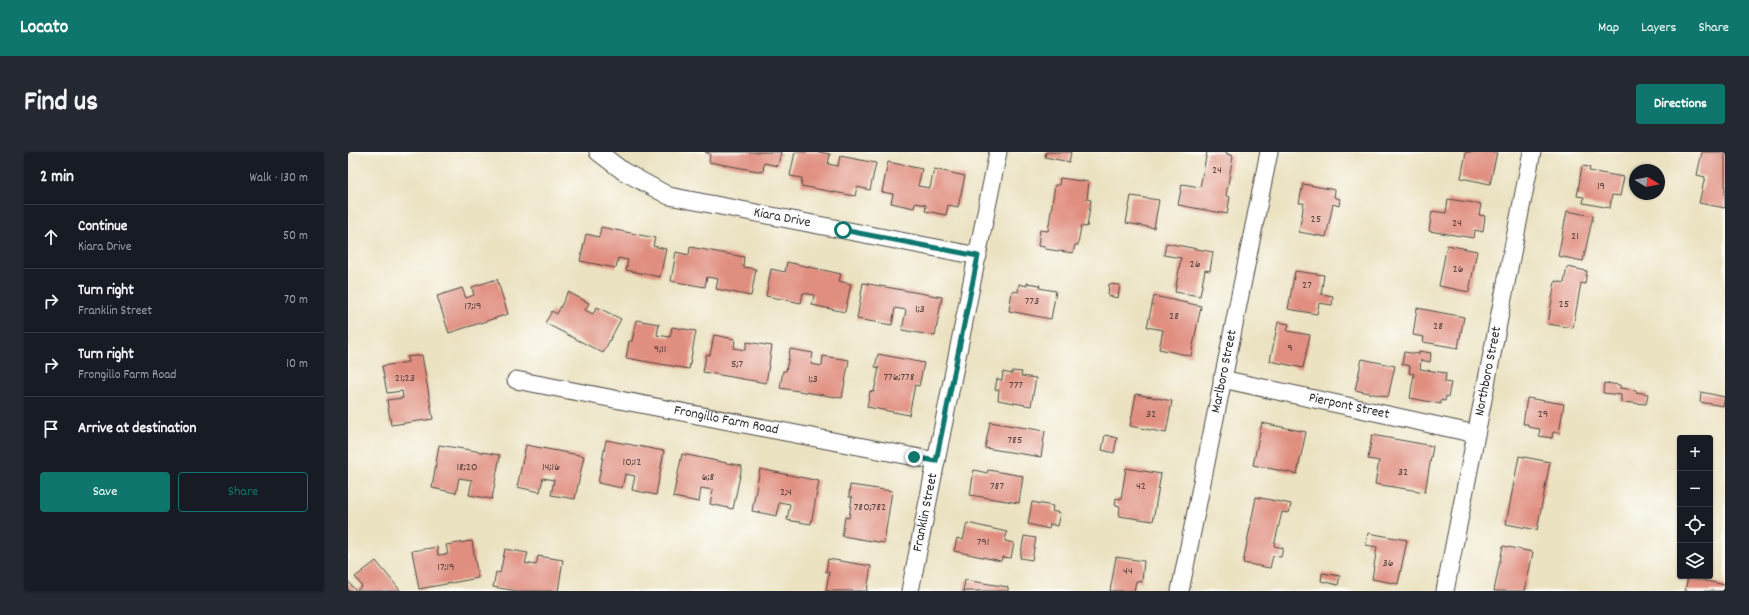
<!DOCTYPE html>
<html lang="en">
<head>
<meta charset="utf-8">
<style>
	body { margin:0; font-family:Dekko,sans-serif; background:#242831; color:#f1f3f6 }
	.controls { position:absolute; right:12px; bottom:12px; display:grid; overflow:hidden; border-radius:4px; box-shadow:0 1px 3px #0004 }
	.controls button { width:36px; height:36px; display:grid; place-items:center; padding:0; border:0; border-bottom:1px solid #363941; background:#171b24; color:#f1f3f6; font:20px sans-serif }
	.compass { position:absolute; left:1281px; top:12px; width:36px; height:36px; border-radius:50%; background:#171b24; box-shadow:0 1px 3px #0004; rotate:100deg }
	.stop { position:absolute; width:12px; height:12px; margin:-9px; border:3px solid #0f766e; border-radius:50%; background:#fff }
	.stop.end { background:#0f766e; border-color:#fff; box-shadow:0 1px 4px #0008 }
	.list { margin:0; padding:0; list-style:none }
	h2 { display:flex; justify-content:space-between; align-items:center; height:52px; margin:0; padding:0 16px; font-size:17px }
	h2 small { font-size:13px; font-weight:400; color:#9ea1a6 }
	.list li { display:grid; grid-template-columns:26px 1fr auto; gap:12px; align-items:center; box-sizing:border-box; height:64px; padding:0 16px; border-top:1px solid #363941 }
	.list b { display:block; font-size:15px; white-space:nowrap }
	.list p { margin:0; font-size:13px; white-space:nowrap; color:#9ea1a6 }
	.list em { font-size:13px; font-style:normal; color:#9ea1a6 }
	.actions { display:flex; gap:8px; padding:12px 16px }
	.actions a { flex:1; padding:9px 0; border:1px solid #0f766e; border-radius:4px; text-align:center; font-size:14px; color:#0f766e }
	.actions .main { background:#0f766e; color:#fff }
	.icon { flex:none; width:22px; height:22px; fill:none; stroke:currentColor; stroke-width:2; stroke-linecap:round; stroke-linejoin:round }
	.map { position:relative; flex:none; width:1377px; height:439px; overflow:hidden; border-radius:4px }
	header { display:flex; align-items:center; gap:24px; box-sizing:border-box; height:56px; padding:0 20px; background:#0f766e; color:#fff }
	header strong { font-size:19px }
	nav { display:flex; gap:22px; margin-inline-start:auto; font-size:14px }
	.intro { display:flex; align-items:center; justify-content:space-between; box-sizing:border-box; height:96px; padding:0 24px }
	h1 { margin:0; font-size:28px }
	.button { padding:10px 18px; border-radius:4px; background:#0f766e; color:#fff; font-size:14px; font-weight:700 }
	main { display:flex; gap:24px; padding:0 24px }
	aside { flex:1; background:#171b24; border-radius:4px; box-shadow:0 1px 3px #0004 }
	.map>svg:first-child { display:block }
	.building { fill:#e08e7f }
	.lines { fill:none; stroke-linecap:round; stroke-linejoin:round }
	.street-casing { stroke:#484642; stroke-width:19 }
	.street { stroke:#fff; stroke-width:17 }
	.route { stroke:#0f766e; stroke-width:5 }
	.labels { text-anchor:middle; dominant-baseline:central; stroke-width:3; stroke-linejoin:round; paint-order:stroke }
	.number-label { font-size:12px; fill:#584440 }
	.street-label { font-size:14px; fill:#2b2b2b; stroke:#fdfcf7 }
</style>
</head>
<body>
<header>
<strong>Locato</strong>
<nav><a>Map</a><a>Layers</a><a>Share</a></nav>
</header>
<div class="intro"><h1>Find us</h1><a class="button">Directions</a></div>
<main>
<aside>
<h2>2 min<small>Walk · 130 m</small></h2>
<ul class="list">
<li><svg class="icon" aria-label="ahead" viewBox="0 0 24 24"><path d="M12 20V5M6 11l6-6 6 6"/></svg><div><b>Continue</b><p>Kiara Drive</p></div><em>50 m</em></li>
<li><svg class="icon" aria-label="right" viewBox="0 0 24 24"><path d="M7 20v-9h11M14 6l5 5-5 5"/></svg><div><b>Turn right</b><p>Franklin Street</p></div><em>70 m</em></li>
<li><svg class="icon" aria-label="right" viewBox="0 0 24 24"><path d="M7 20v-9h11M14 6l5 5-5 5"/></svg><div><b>Turn right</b><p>Frongillo Farm Road</p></div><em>10 m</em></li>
<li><svg class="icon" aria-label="arrive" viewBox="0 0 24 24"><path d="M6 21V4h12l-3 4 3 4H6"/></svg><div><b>Arrive at destination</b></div></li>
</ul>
<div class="actions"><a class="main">Save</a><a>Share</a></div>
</aside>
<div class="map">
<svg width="1377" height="439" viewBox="0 0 1377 439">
	<rect width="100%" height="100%" fill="#fdfcf7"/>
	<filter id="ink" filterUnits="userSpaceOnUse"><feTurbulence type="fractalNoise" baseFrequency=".025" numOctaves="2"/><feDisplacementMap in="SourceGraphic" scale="8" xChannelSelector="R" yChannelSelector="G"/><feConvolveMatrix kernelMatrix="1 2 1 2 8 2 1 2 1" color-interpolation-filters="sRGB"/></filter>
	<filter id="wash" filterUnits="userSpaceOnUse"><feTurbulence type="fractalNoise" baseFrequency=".012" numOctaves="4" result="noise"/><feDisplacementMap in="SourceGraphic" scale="16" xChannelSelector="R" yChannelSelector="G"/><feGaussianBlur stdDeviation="0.9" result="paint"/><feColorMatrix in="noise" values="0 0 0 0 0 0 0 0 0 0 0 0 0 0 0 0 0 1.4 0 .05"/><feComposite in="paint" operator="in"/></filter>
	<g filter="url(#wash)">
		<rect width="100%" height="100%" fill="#ebe2c1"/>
		<g id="blocks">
			<path class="building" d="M357,0H433L430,14L416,11L415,20L361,10L362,2Z
				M447,0H471L482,2L480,12L490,14L492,4L528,11L522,38L509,35L507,44L453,34L454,26L442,24Z
				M698,0H723L721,10L697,5Z
				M859,0H879V2L885,4L878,44L882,45L879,62L830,53L834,32L852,35Z
				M1118,0H1149L1142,32L1113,26Z
				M1354,0H1377V56L1351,51L1357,25L1349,23Z
				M540,10L574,17L570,34L582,36L586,17L617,24L610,55L600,53L598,63L577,59L578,53L567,51L566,56L543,51L545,42L534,40Z
				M1234,14L1242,15L1241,19L1276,25L1272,44L1264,43L1262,56L1235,51L1236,45L1229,44Z
				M712,26L741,30L739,47L743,48L739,75L733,74L730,93H727L725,101L697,97V95L690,94L692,78L700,79L707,33H711Z
				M955,32L987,38L986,45L992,47L991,54L985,52L978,85L951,80L956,51H951Z
				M783,44L811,48L806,76L778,71Z
				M1100,47L1133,52L1131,63L1137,64L1135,80L1127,78L1126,86L1081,79L1084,59L1098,61Z
				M1219,59L1245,64L1235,109L1210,104Z
				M253,75L307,86L305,94L318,97L312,125L278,118L280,108L270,106L268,116L232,109L238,82L251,85Z
				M818,91L865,100L862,119L857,118L852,144L827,140L833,106L816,103Z
				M1099,93L1129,99L1121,140L1091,134Z
				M342,95L396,105L395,115L408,117L403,144L368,137L370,127L359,125L357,135L323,129L328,100L341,103Z
				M439,110L493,122L491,129L503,132L497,160L464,153L466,143L455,141L453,151L418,144L423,117L437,120Z
				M1219,115L1239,119L1237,132L1233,131L1225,176L1200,172L1207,129L1216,131Z
				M947,119L976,123L973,142L985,144L984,153L971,151L969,162L940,157Z
				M149,127L160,162L101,181L89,144L114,136L118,146L126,143L124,135Z
				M515,131L594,145L587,184L554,178L558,158L547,156L544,173L509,167Z
				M679,131L692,133L691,136L708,139L703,167L661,159L664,139L670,140L671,132L679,134Z
				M761,132L772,133L770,146L760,144Z
				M220,140L241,151L237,158L245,162L249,155L273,167L255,201L197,171L204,159L209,162Z
				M806,144L853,154L843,204L811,197L815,178L799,175Z
				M1069,156L1116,165L1110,196L1075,190L1076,185L1065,183Z
				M288,168L311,172L309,183L322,185L324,175L348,179L341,217L278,206L281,189H284Z
				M930,170L941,172L939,179L962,183L955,216L922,209Z
				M366,183L387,187L386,196L397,198L399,190L424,194L418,231L355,220L358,203H362Z
				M442,197L465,201L463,212L474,214L475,204L501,208L494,246L432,236L435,219H438Z
				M1071,199L1083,201L1082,210L1073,208L1072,217L1098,221L1097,230L1103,231L1100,245L1098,244L1097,249L1093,248V252L1062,246L1066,222L1061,221L1062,214L1054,212L1056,200L1071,202Z
				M530,202L576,211L571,234L567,233L561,263L519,255L522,239L526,240L531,216L527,215Z
				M74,203L85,267L43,273L39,248L55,246L54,239L39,241L34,214L60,210L59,205Z
				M1014,207L1047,214L1040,245L1007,238Z
				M664,219L674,220L673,224L688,226L683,254L650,248L651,238H647L649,227L654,228L655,220L664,222Z
				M1256,231L1272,233V236L1288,238V240L1300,242L1298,252L1273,250V243L1255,241Z
				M1353,240L1377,245L1375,254L1352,250Z
				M788,242L824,249L818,281L782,274Z
				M1179,246L1216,252L1211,281L1205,280L1204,286L1191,284L1192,277L1180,275V272H1175Z
				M642,270L697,279L693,305L637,296Z
				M914,271L958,280L949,322L905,313Z
				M757,283L769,286L766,301L754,298Z
				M1024,283L1085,294L1077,340L1027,332L1031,309L1020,307Z
				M258,288L316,299L308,343L284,338L287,324L277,322L274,336L250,331Z
				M91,293L152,303L144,347L121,343L124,328L111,326L108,341L84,336Z
				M178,293L236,304L227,347L203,343L206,328L195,326L192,340L169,335Z
				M334,302L394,314L385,357L362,352L365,338L353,336L351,350L325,345Z
				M1171,304L1202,310L1189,378L1158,372Z
				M778,316L813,322L805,369L771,364L772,354L767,353L768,346L773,347Z
				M412,317L471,329L463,372L439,368L442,352L431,350L429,364L404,359Z
				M626,318L639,321L640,318L675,324L671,351L622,343Z
				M502,333L544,339L536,391L494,384L497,365L501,366L504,345H501Z
				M908,345L943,352L941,361L934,360L926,394L935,396L933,405L925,404L922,416L895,411Z
				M684,350L705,354L704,359L712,361L709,374L702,372L701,377L680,372Z
				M619,371L659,380L657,389L666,391L663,406L654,405L653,409L606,399L609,386L615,388Z
				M1020,381L1059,388L1050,432L1024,427L1029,395L1018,393Z
				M676,384L688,386L684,408L672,406Z
				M124,389L130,426L71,437L64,399L89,395L90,403L100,402L98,393Z
				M1155,394L1185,400L1177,439H1146Z
				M157,397L180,401L177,411L188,413L190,404L215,408L210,439H169L145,435L148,420L152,421Z
				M768,405L796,409L794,430L788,429L786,439H762Z
				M480,407L523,414L519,439H478L481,420H478Z
				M28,409L52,438L51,439H8L14,434L7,425Z
				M974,421L992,424L990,433L973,429Z
				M1340,425L1377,433V439H1337Z
				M617,428L660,435V439H615Z
				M0,429L8,439H0Z"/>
		</g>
	</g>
	<g filter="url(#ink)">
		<use href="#blocks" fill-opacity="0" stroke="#484642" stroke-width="1"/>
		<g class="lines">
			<g class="street-casing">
				<g id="street">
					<path id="s1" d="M250,0L275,19L321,44L630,104"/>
					<path id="s2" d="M874,227L1128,282"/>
					<path id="s3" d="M168,228L588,309"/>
					<path id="s4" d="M562,439L650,0"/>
					<path id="s5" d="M832,439L921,0"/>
					<path id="s6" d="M1097,439L1184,0"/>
				</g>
			</g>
			<use href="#street" class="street"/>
		</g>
	</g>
	<g class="lines" filter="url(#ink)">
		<path class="route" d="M495,78L630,104L588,309L566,305"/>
	</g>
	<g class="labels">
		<g class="number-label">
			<text x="869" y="18">24</text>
			<text x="1253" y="34">19</text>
			<text x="968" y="67">25</text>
			<text x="1109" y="71">24</text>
			<text x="1227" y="84">21</text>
			<text x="847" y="112">26</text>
			<text x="1110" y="117">26</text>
			<text x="959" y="133">27</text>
			<text x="684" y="149">773</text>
			<text x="1216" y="152">25</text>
			<text x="125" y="154">17;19</text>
			<text x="572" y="157">1;3</text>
			<text x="826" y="164">28</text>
			<text x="1090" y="174">28</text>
			<text x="942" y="196">9</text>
			<text x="312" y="197">9;11</text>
			<text x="389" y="212">5;7</text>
			<text x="551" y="225">776;778</text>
			<text x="57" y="226">21;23</text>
			<text x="465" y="227">1;3</text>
			<text x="668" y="233">777</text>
			<text x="803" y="262">32</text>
			<text x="1195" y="262">29</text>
			<text x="667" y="288">785</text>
			<text x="284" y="310">10;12</text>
			<text x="119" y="315">18;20</text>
			<text x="203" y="315">14;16</text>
			<text x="1055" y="320">32</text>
			<text x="360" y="325">6;8</text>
			<text x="649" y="334">787</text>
			<text x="793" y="334">42</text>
			<text x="438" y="340">2;4</text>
			<text x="522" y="355">780;782</text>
			<text x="635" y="390">791</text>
			<text x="1040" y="411">36</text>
			<text x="98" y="415">17;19</text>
			<text x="780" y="419">44</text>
		</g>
		<g class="street-label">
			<text stroke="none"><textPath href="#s1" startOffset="199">Kiara Drive</textPath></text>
			<text stroke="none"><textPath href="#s5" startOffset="224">Marlboro Street</textPath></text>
			<text stroke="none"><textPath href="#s6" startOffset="224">Northboro Street</textPath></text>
			<text stroke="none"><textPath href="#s2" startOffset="130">Pierpont Street</textPath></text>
			<text stroke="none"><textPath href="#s3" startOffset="214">Frongillo Farm Road</textPath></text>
			<text stroke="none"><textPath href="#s4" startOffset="80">Franklin Street</textPath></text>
		</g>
	</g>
</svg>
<div class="controls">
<button>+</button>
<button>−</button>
<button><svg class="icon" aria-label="locate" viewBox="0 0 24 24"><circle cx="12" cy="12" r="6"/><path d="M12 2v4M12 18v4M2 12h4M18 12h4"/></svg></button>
<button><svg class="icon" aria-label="layers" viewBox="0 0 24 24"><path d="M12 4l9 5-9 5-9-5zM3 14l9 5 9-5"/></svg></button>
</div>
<svg class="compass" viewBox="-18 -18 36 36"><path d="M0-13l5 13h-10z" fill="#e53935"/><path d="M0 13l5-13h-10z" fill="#9ea1a6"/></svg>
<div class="stop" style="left:495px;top:78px"></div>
<div class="stop end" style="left:566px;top:305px"></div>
</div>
</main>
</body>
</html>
